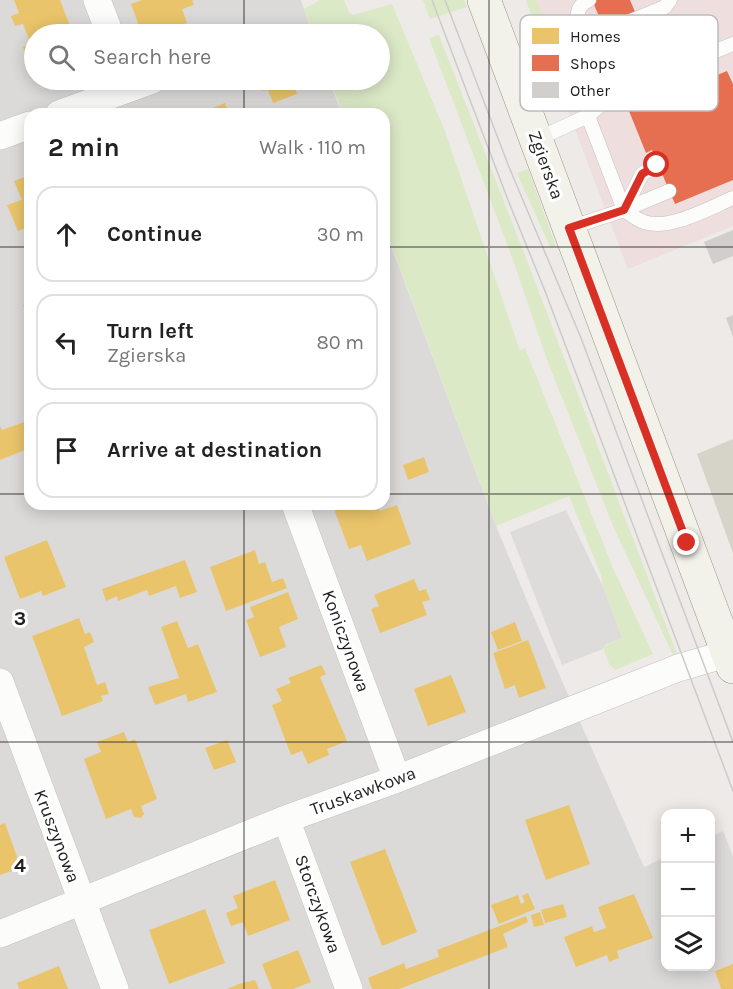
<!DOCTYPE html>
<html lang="en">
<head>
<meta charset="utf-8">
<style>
	body { margin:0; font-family:Karla,sans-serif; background:#f2f2f2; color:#222 }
	.controls { position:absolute; right:18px; bottom:18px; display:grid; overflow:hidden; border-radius:12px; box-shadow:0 3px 15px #0003 }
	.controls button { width:54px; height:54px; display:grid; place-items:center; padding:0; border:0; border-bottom:2px solid #e0e0e0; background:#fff; color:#222; font:30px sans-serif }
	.stop { position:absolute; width:18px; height:18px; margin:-14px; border:4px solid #d93025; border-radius:50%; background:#fff }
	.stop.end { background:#d93025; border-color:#fff; box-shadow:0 2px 6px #0008 }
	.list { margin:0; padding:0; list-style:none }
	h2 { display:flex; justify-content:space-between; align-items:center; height:78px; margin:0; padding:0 24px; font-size:26px }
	h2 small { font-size:20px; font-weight:400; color:#767676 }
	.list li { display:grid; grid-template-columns:39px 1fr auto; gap:18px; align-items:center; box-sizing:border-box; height:96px; margin:0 12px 12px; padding:0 12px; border:2px solid #e0e0e0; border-radius:18px }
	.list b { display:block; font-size:22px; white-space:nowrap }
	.list p { margin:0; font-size:20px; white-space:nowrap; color:#767676 }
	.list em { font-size:20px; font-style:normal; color:#767676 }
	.icon { flex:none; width:33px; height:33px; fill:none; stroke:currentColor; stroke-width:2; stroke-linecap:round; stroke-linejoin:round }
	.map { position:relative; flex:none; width:733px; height:989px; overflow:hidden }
	.search { position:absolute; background:#fff; box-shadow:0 3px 15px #0003; left:24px; top:24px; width:366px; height:66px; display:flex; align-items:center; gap:15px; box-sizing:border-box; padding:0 21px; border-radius:33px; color:#767676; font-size:22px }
	.panel { position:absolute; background:#fff; box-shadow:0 3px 15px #0003; left:24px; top:108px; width:366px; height:402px; border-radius:18px }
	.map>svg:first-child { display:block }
	.residential { fill:#dcdad9 }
	.commercial { fill:#efdede }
	.construction { fill:#d6d4c9 }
	.grass { fill:#dce9c7 }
	.parking { fill:#dddcdb }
	.homes { fill:#e9c46a }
	.shops { fill:#e76f51 }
	.building { fill:#d2cecc }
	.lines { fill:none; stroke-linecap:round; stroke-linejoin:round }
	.service-casing { stroke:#c4c3c2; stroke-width:15 }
	.minor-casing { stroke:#c4c3c2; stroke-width:28 }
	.secondary-casing { stroke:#96967f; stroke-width:34 }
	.service { stroke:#fcfcfb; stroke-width:14 }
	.minor { stroke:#fcfcfb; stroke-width:27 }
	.secondary { stroke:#f3f2ea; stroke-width:33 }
	.tram { stroke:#cbcbca; stroke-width:1.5 }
	.route { stroke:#d93025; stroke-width:8 }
	.grid { fill:none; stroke:#1f1f1f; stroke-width:1.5; stroke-opacity:0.55 }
	.labels { text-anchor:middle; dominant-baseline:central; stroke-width:6; stroke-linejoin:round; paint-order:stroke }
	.street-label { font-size:18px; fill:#1f1f1f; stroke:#fff }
	.key { fill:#fff; stroke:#bcbcbc; stroke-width:1.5 }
	.key-label { font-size:16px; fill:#1f1f1f }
	.grid-label { font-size:20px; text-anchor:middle; font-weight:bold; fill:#1f1f1f; stroke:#fff; stroke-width:6; stroke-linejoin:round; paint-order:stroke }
</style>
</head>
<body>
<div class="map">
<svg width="733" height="989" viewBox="0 0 733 989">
	<rect width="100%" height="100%" fill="#edeae7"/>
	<path class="residential" d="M0,0H301L312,34H34V80H329L342,114H30V504H384V227L496,526L533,615L644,867L665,857L666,966H710L711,837L723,831L733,856V989H0Z"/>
	<path class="commercial" d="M526,0H733V226L628,269Z"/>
	<path class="construction" d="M733,439V553L697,454Z"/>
	<path class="grass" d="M320,0H344L349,12L353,15L392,4L445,131L520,351L525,348L613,568L653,654L615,670L609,664L603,647L622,638L603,587L601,575L569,496L496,526L384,225V114H343L330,80H380V34H313L304,9Z
		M423,0H464L467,7L430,19Z
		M526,0H536L553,42L547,59Z
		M439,35L526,258L677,654L673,655L613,526L547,360L512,257L429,38Z
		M528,169L556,247H550L517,173Z"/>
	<path class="parking" d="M566,510L603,587L622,638L605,645L603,649L562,665L510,532Z"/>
	<path class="homes" d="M14,0H60L73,34H34V56L27,59L23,47L31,44L23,24L15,26L11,16L19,13Z
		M142,0H192L194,5L182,9L187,23L156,34H142L131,4Z
		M258,80H292L297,94L273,103L268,90L263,91Z
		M225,103L229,114H197Z
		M30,175V226L18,231L7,205L22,200L14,181Z
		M30,302V323L23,305Z
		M30,420V448L0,460V426L2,430Z
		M424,457L429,472L408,480L403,465Z
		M347,504H378L380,511L397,505L411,544L367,561L361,545L349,549L334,509Z
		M47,540L66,587L43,596L41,591L20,599L4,557Z
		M255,550L259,564L265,562L272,582L283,578L287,588L226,611L210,567Z
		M185,560L197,592L180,598L176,586L149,596L147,590L118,601L117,596L106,601L102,589Z
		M414,579L419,591L426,589L430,600L422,602L427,615L380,633L371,609L379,606L374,595Z
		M288,592L298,619L279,627L286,647L260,657L246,620L254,617L250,607Z
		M79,618L85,634L90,632L94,642L84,647L97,685L105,682L109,694L101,696L103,701L62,716L32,636Z
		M177,621L188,648L198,644L217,692L188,702L186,694L155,705L148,687L179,678L161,627Z
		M515,622L522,641L498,650L491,632Z
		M528,640L546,688L519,698L515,685L505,689L493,653Z
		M321,665L326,674L320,677L347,741L327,749L329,755L308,764L302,751L291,755L272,705L282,701L276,689L291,683L288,678Z
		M451,675L466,712L428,726L414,689Z
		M124,732L128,742L135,739L157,799L141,806L144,814L141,818L134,817L131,809L106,819L84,759L101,752L97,742Z
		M227,740L236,762L214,770L205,748Z
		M569,805L590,864L546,880L525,820Z
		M5,823L21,868L0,875V825Z
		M385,849L417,932L382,946L350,862Z
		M275,880L290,920L248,936L243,922L231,926L226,913L238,908L233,896Z
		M528,893L535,909L499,924L491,905L518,895L521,904L525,902L522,896Z
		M634,894L653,938L617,951L619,958L609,962L607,955L576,967L564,937L592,926L594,932L606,928L598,907Z
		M563,904L567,917L545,923L541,910Z
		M205,909L225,963L169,984L149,930Z
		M540,912L544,925L534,927L531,915Z
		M526,916L528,922L503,934L508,947L399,989H372L368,978L404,963L406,969L436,958L439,957L437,950Z
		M298,950L311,982L293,989H272L262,964Z
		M733,964V989H721L715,971Z
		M59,966L68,989H19L17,983Z
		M255,980L259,989H227L239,984Z"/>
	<path class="shops" d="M592,0H630L644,33L612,47Z
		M727,71L733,84V180L675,204L652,150L646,153L629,111Z"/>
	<path class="building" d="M733,230V256L713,264L704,242Z
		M733,315V337L726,318Z"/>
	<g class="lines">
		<g class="service-casing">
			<path id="service" d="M577,43L665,7L670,0
				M521,97C543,83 564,70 576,46C584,29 568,9 589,0
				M588,116L616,92L733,44
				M537,139L588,116L624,210L569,228
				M624,210C630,214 637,220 644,222C669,231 709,208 733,198
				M624,210L642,174L658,164
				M624,210L669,191"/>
		</g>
		<g class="minor-casing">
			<path id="minor" d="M97,0L110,34
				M59,114L152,80
				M0,136L30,125
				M295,504L397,779
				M0,682L115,989
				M286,819L349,989
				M0,934L286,819L397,779L678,668L733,652"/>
		</g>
		<g class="secondary-casing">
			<path id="secondary" d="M484,0L733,667"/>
		</g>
		<use href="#service" class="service"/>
		<use href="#minor" class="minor"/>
		<use href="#secondary" class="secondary"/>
		<path class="tram" d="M432,0L508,200L545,291L733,791
			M445,0L509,167L581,338L733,742"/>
	</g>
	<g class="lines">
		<path class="route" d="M657,165L642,174L624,210L569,228L687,543"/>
	</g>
	<path class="grid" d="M244,0V34M489,0V989M244,80V114M0,247H30M384,247H733M0,494H30M384,494H733M244,504V989M0,742H733"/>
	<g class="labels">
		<g class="street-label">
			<text transform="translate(546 165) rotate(70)">Zgierska</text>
			<text transform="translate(346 641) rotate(70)">Koniczynowa</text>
			<text transform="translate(363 791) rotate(-20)">Truskawkowa</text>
			<text transform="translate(57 836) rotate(69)">Kruszynowa</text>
			<text transform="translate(318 904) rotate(70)">Storczykowa</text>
		</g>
	</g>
	<rect x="520" y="15" width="198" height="96" rx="9" class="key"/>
	<rect x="532" y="28" width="27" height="16" fill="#e9c46a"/>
	<rect x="532" y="55" width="27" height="16" fill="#e76f51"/>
	<rect x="532" y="82" width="27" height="16" fill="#d2cecc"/>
	<g class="key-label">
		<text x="570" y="42">Homes</text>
		<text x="570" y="69">Shops</text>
		<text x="570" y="96">Other</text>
	</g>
	<g class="grid-label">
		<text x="20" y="625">3</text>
		<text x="20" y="872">4</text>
	</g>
</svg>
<div class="controls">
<button>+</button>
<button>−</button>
<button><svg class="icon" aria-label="layers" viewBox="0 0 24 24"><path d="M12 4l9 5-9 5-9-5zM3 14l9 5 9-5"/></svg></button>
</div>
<div class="stop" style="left:657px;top:165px"></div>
<div class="stop end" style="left:687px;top:543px"></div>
<div class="search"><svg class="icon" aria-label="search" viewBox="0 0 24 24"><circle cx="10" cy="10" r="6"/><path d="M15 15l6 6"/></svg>Search here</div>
<section class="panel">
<h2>2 min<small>Walk · 110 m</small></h2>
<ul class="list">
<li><svg class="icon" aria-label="ahead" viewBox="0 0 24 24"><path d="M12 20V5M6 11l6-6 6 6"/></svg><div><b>Continue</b></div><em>30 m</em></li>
<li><svg class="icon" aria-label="left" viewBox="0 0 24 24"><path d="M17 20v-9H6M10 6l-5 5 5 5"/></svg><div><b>Turn left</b><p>Zgierska</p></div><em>80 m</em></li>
<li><svg class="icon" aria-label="arrive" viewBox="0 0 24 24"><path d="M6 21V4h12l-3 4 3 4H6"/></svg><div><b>Arrive at destination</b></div></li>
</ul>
</section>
</div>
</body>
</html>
